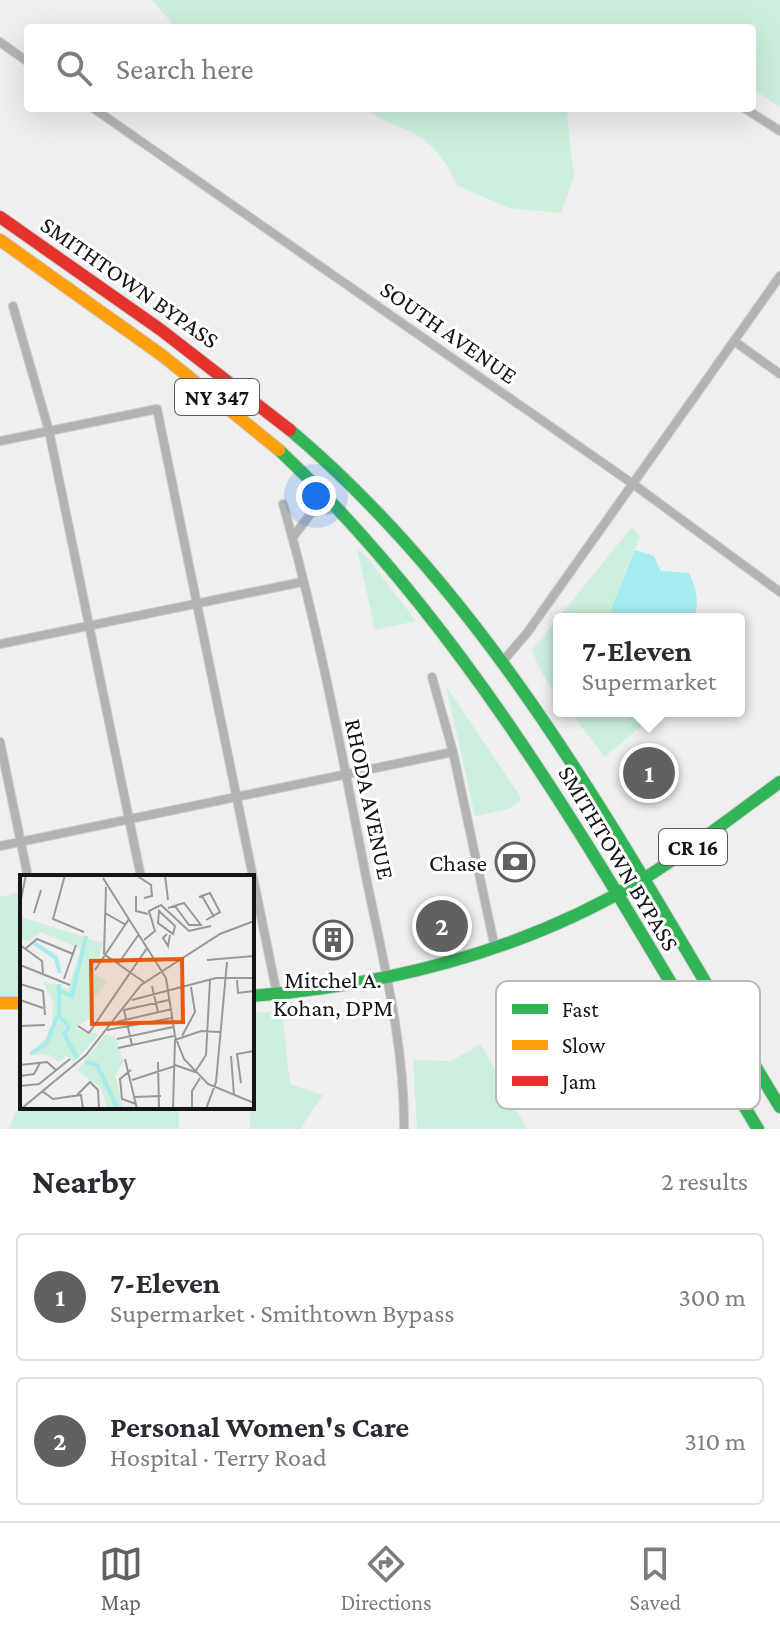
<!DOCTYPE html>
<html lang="en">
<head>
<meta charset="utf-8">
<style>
	body { margin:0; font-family:"Crimson Pro",serif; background:#f7f7f7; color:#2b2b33 }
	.you { position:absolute; left:316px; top:496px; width:28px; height:28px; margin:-20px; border:6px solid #fff; border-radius:50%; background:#1a73e8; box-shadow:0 0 0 12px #1a73e833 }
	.badge { display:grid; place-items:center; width:52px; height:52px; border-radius:50%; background:#616162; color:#fff; font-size:26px; font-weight:700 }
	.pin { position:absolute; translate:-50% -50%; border:4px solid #fff; box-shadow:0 2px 8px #0006 }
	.popup { position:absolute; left:553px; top:613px; width:192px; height:104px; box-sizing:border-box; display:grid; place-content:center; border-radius:8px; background:#fff; filter:drop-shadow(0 2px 6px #0005); font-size:26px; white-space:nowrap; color:#7c7c81 }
	.popup b { font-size:30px; color:#2b2b33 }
	.popup::after { content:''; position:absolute; left:50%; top:100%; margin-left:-16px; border:16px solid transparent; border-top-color:#fff }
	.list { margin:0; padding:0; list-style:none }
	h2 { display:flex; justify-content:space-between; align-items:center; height:104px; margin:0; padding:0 32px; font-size:34px }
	h2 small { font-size:26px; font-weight:400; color:#7c7c81 }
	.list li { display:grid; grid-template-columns:52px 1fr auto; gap:24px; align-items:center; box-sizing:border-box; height:128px; margin:0 16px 16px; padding:0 16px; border:2px solid #e1e1e2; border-radius:8px }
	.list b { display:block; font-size:30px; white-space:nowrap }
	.list p { margin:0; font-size:26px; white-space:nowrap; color:#7c7c81 }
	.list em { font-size:26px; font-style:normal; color:#7c7c81 }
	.icon { flex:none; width:44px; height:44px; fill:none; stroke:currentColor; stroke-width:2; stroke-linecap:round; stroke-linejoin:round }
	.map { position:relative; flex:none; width:780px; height:1129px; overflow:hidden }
	.search { position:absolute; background:#fff; box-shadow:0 8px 32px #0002; left:24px; right:24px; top:24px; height:88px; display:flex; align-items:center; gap:20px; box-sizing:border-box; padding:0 28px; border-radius:8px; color:#7c7c81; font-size:30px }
	.sheet { height:392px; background:#fff }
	nav { display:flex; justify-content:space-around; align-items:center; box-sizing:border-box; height:112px; border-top:2px solid #e1e1e2; background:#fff; font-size:22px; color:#7c7c81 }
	nav a { display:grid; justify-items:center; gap:4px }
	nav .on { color:#616162 }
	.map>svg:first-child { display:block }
	.green { fill:#ccf0dd }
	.water { fill:#a6ecef }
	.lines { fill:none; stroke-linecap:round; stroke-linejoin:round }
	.street-casing { stroke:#cccccd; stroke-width:10 }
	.fast-casing { stroke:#cccccd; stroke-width:14 }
	.slow-casing { stroke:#cccccd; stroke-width:14 }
	.jam-casing { stroke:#cccccd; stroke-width:14 }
	.street { stroke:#b3b3b3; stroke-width:8 }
	.fast { stroke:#30b455; stroke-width:12 }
	.slow { stroke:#ff9f0a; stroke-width:12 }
	.jam { stroke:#e5322d; stroke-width:12 }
	.labels { text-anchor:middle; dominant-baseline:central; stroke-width:6; stroke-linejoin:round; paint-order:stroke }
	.shield { fill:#fff; stroke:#5b5b5c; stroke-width:2 }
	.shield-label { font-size:22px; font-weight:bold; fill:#151516 }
	.street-label { font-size:24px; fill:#151516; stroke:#fff }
	.poi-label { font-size:24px; fill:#151516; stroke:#fff; text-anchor:end }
	.inset-river { fill:none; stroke:#a6ecef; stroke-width:4 }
	.inset-road { fill:none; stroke:#989899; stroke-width:2 }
	.view { fill:#e8590c; fill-opacity:0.15; stroke:#e8590c; stroke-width:4 }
	.inset-edge { fill:none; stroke:#151516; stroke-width:4 }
	.key { fill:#fff; stroke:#b9b9b9; stroke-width:2 }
	.key-label { font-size:22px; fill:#151516 }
</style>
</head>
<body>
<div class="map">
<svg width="780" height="1129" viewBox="0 0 780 1129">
	<rect width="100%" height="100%" fill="#efeff0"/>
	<path class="green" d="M152,0H780V107L752,89V28H176Z
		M366,108H571L567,117L574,176L561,213L509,208L458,186C446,162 434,143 409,131C389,121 386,125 366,108Z
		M632,527L640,537L611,609L614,619H559V700L540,670L532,650Z
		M357,549L367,557L416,621L375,630Z
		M446,686L520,796V801L509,809L475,816Z
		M569,711H659L605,757Z
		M22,891V996H0V897Z
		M282,1011L290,1084L323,1095L300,1129H250L252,1013Z
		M481,1044L527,1129H417L413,1060L451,1061Z
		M56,1107H179V1129H9L15,1112Z"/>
	<path class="water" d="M635,550L654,556L661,571L689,573C696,588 700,603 694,619H614L611,609Z"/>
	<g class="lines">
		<g class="street-casing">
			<path id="street" d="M0,42L28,62
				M93,108L633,484L780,592
				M744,108L780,131
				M13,306L49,431L141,877
				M734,341L780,374
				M0,441L157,409L277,994
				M283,504C318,626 342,753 366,877C383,960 405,1045 404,1129
				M293,537L312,512L338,508
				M0,644L302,582
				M503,661L527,633L780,276
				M432,677L453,752L495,948
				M0,742L28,877
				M0,846L453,752"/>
		</g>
		<g class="fast-casing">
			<path id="fast" d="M290,430C506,612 635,870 780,1107
				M279,450C482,641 615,893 758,1129
				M252,996C390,985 521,952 640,881C689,851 734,815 780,782"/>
		</g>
		<g class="slow-casing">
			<path id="slow" d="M0,240L163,356L279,450
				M0,1003H22"/>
		</g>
		<g class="jam-casing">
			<path id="jam" d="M0,217L161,330L290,430"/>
		</g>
		<use href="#street" class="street"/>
		<use href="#fast" class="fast"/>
		<use href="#slow" class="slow"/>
		<use href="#jam" class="jam"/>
	</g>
	<defs>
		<g id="bank-ring" transform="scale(2)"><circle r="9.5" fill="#fff" stroke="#616162" stroke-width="1.5"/><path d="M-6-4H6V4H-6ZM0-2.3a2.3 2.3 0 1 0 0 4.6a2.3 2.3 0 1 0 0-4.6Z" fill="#616162"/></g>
		<g id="building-ring" transform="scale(2)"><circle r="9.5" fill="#fff" stroke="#616162" stroke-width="1.5"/><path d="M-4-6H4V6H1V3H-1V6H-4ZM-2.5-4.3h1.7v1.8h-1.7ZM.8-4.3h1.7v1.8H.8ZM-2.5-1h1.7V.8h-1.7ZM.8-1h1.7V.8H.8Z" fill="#616162"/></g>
	</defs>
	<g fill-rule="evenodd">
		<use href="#bank-ring" x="515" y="862"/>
		<use href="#building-ring" x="333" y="940"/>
	</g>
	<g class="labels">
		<g class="shield">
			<rect x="175" y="379" width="84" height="36" rx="6"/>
			<rect x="659" y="829" width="68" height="36" rx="6"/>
		</g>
		<g class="shield-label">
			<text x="217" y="397">NY 347</text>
			<text x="693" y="847">CR 16</text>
		</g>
		<g class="street-label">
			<text transform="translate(130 282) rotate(35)">SMITHTOWN BYPASS</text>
			<text transform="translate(449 332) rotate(35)">SOUTH AVENUE</text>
			<text transform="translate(370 799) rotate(78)">RHODA AVENUE</text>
			<text transform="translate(619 858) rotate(59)">SMITHTOWN BYPASS</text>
		</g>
		<g class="poi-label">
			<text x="487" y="862">Chase</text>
			<text x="333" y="979" text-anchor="middle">Mitchel A.<tspan x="333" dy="28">Kohan, DPM</tspan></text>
		</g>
	</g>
	<g transform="translate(20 875)">
		<rect width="234" height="234" fill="#efeff0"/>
		<path d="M1,42L83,68L74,98L88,107L75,121L70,143L55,153L79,159L54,187L47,181L38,187L30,180L11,179L32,156L33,127L23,106L48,114L61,74L20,57L9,66L2,64ZM86,159L96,163L103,187L95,202L104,234H88L80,212L57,195Z" fill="#ccf0dd"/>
		<path class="inset-river" d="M14,68L36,83L40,98M39,109V141L49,152L44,159L57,183M40,116L52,121L66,61M10,179L26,169L37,142M65,187L77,190L98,234"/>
		<path class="inset-road" d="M45,0L33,44L64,57M54,0H94M116,0L131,10L132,21L124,23M145,0L148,25M83,3L146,103L155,161L164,184L188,209L234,228M86,12L84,79L124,107M116,21V36L128,39M182,21L194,42M179,22L190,18L200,37L186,45M0,29L6,0M148,33L164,28L181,50H169L155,31M139,36L155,51L153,59L138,48ZM14,38L21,15M85,38L106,50M147,59L143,63L148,71L150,60M124,65L135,56L129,36L141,30L169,56L191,51M0,70L22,86L23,98M5,74L17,64L53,79M187,85L234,81M98,89L119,59M0,90L50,110M75,95L109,44M44,104L56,70M217,105L218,118L234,116M0,109L23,116L25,140M132,111L138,137M0,125L23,133M112,125L196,103H234M96,147L152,134M0,151L25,150M58,151L69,158L127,73M87,155L152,143M162,161L175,137L171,112M97,164L153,152M112,170L104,135L149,125M98,173L154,161M211,181L214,220M105,184L117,234M138,187L139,234M0,190L27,187L36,195M155,190L175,197L186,180L190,105M111,195L100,204L102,224L116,229M0,201L14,199L20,188M112,205L155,191M221,208L217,179L234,176M0,211L19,209L50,184M22,216L33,224L61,220L63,234M57,220L70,207L78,215L79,234M115,222L141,221M1,234L66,180L121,110L200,59L234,46M153,234L155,165L181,156L200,157M172,234V216L180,203M186,234L196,207L207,87"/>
		<path class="view" d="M162,84L163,147L72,149L71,86Z"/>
		<rect width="234" height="234" class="inset-edge"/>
	</g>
	<rect x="496" y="981" width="264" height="128" rx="12" class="key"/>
	<rect x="512" y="1004" width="36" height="10" fill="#30b455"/>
	<rect x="512" y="1040" width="36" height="10" fill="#ff9f0a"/>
	<rect x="512" y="1076" width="36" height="10" fill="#e5322d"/>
	<g class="key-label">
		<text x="562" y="1017">Fast</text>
		<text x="562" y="1053">Slow</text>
		<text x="562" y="1089">Jam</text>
	</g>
</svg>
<div class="you"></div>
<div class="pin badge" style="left:649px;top:773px">1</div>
<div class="popup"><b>7-Eleven</b>Supermarket</div>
<div class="pin badge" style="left:442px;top:926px">2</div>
<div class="search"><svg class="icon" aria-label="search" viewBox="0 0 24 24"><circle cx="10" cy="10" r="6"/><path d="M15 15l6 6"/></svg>Search here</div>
</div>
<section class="sheet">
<h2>Nearby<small>2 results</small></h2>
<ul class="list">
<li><span class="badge">1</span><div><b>7-Eleven</b><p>Supermarket · Smithtown Bypass</p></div><em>300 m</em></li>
<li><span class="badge">2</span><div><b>Personal Women's Care</b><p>Hospital · Terry Road</p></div><em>310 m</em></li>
</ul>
</section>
<nav>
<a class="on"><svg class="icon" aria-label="map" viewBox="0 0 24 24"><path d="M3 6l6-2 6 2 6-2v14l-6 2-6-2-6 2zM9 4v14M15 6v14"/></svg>Map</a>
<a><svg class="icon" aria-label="directions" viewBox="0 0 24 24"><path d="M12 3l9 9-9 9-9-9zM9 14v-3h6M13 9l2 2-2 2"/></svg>Directions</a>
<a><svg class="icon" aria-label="saved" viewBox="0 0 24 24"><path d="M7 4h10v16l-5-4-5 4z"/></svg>Saved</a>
</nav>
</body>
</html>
